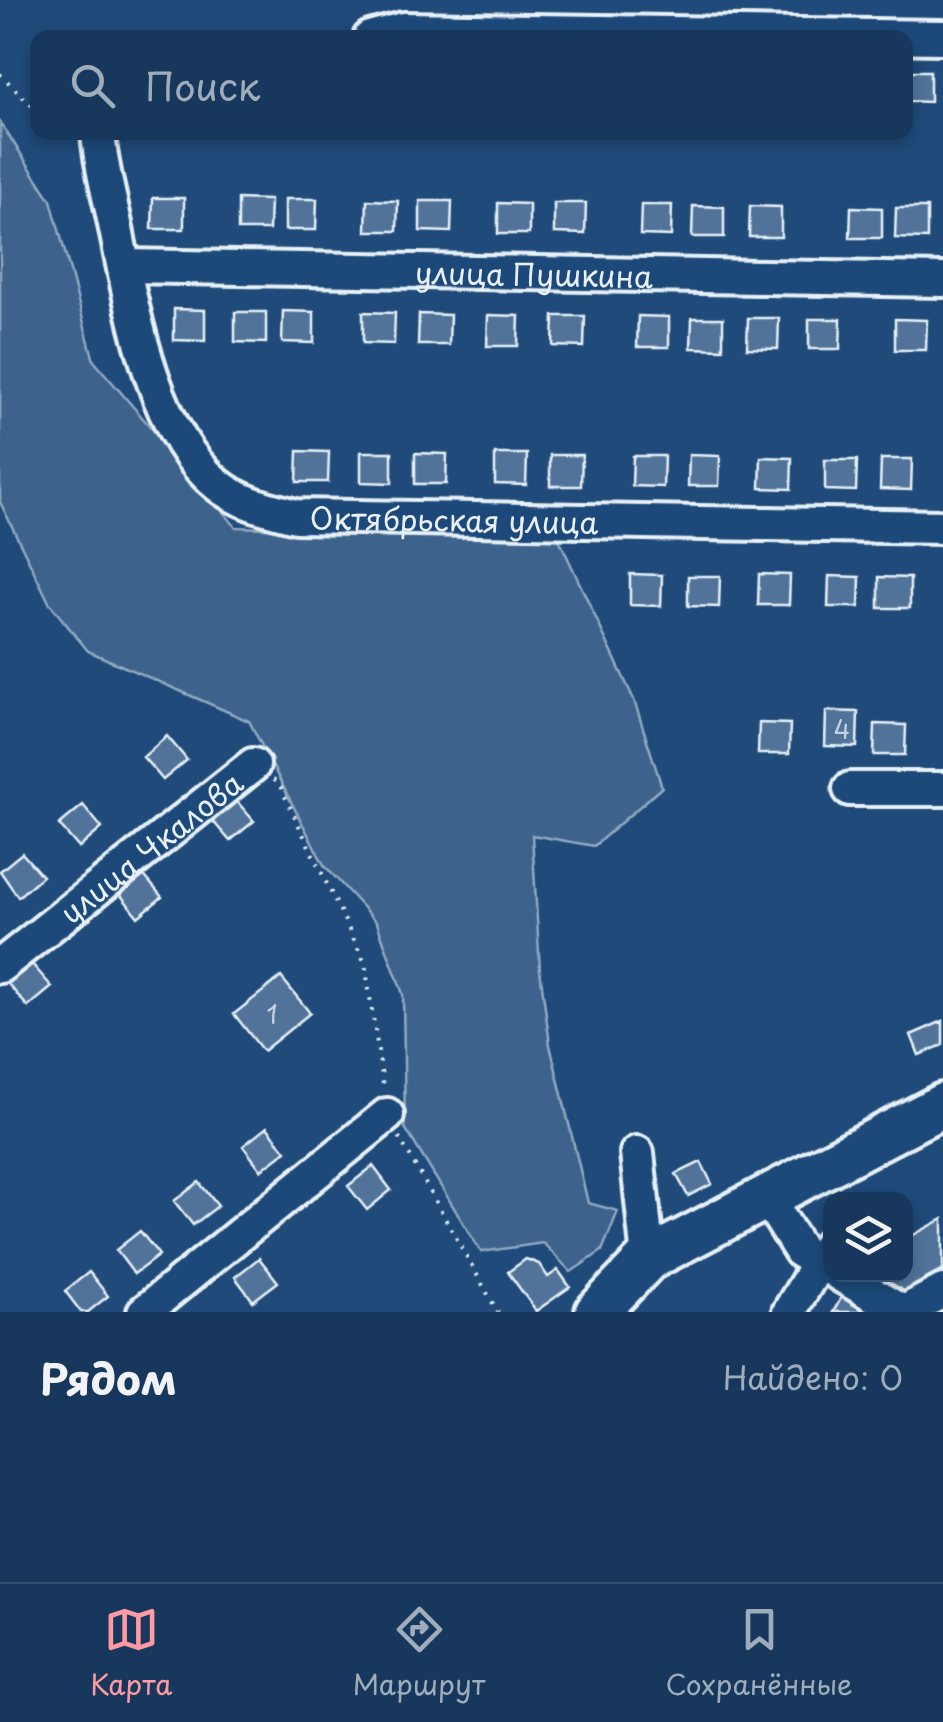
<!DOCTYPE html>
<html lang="ru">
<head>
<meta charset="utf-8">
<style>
	body { margin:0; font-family:"Playpen Sans",sans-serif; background:#203f62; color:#f1f3f6 }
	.controls { position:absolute; right:30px; bottom:30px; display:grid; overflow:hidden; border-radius:20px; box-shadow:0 5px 15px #0003 }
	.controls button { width:90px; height:90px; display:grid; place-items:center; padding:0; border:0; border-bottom:2px solid #365272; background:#17385c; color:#f1f3f6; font:50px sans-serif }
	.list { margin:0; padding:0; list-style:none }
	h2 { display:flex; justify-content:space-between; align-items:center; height:130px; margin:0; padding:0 40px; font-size:42px }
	h2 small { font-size:32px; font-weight:400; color:#9eacbb }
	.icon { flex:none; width:55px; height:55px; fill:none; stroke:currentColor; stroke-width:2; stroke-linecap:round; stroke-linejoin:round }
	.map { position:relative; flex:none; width:943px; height:1312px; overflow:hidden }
	.search { position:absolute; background:#17385c; box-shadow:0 5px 15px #0003; left:30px; right:30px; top:30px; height:110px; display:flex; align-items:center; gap:25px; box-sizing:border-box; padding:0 35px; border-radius:20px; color:#9eacbb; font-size:38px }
	.sheet { height:270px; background:#17385c }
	nav { display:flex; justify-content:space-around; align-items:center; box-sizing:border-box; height:140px; border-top:2px solid #365272; background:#17385c; font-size:28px; color:#9eacbb }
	nav a { display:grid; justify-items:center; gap:5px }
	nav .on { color:#ff9aa2 }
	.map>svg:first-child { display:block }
	.green { fill:#3c628c; stroke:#92aac2; stroke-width:2.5 }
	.building { fill:#517399; stroke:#e8f1f8; stroke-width:2.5 }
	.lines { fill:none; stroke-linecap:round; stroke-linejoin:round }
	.minor-casing { stroke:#e8f1f8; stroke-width:40 }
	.major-casing { stroke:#e8f1f8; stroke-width:50 }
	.path { stroke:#e8f1f8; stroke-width:4; stroke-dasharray:2.5 8; stroke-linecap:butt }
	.minor { stroke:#1f4a7a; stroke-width:32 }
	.major { stroke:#1f4a7a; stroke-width:42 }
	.labels { text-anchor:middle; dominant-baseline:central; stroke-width:8; stroke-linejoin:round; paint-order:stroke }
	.number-label { font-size:25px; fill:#c2d2e0 }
	.street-label { font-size:30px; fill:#e8f1f8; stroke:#1f4a7a }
</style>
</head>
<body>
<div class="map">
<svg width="943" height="1312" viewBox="0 0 943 1312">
	<rect width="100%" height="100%" fill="#1f4a7a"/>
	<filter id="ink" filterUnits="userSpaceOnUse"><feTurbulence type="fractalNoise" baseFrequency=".01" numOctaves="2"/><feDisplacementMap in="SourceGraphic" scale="20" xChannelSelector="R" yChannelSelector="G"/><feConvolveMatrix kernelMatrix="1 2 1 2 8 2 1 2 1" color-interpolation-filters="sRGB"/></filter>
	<g filter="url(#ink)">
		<path class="green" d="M0,122L51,200L94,361L236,527L559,539L634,700L662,787L594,846L532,835L540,970L550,1045L588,1203L618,1211L602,1251L571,1272L543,1243L481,1252L405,1128L403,994L377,923L324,865L249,721L88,651L50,604L0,502Z"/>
		<path class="building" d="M906,71H930V102L906,101Z
			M153,198H184V229H152Z
			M238,199L270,200L269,230H238Z
			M285,199H317L316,230H285Z
			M367,200L398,201L397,231H366Z
			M420,201H452L451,232L420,231Z
			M498,203L529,204V234H498Z
			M554,203H586L585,234L554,233Z
			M641,205H672L671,236L640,235Z
			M693,206L724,207V237H692Z
			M750,206L781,207V237H749Z
			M851,207L882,208V238H850Z
			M896,208H927V239L895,238Z
			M174,309L205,310V341L174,340Z
			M283,311L314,312V343L282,342Z
			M235,312H266V343L235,342Z
			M363,312L395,313L394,344L363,343Z
			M419,314L450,315L449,345H418Z
			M488,315L519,316L518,346H487Z
			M554,316H585L584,347L553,346Z
			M638,316L669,317V347H637Z
			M692,318H723V349L691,348Z
			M748,318H779L778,349L747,348Z
			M809,319H841L840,349H809Z
			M895,319L927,320L926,350H895Z
			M298,451L329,452L328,482H297Z
			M361,452H392V483L361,482Z
			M415,453L447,454L446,484H415Z
			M495,454H527L526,485L495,484Z
			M550,455H582L581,486H550Z
			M689,455L720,456L719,486H688Z
			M633,456H664L663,487L632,486Z
			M761,457L792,458L791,489L760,488Z
			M881,459H912L911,490L880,489Z
			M825,460H857L856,491L825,490Z
			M630,574L662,575L661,606L630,605Z
			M759,574L790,575L789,605H758Z
			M688,576H720L719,607L688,606Z
			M829,576L860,577L859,607H828Z
			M879,577L910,578V608H879Z
			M826,711L858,712L857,747L825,746Z
			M759,723L790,724L789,754H758Z
			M875,724L906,725L905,755H874Z
			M167,736L187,760L163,780L143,757Z
			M234,798L254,821L230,841L210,818Z
			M83,805L102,828L79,848L59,825Z
			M22,853L42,876L18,897L0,871Z
			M142,873L162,897L138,917L119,893Z
			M32,964L52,987L28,1007L8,984Z
			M281,977L310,1013L263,1051L234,1014Z
			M943,1021V1045L919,1055L911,1035Z
			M267,1127L286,1151L261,1170L243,1146Z
			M701,1162L712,1184L688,1196L676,1174Z
			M373,1166L391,1190L367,1210L348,1186Z
			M199,1182L218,1206L193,1225L174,1201Z
			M943,1219V1270L896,1296L884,1274H906V1239Z
			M140,1231L159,1255L134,1274L116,1250Z
			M259,1258L278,1282L253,1301L235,1277Z
			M526,1259L539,1264L548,1277L558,1270L570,1287L536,1311L508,1272Z
			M89,1272L108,1296L88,1312H81L65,1291Z
			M847,1288L885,1312H833Z"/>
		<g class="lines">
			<g class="minor-casing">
				<g id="minor">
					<path d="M370,38L403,29L943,37"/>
					<path id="s1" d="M98,132C100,163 109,194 115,224C131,303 152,432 218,485C240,503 269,509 296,516L943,527"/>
					<path id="s2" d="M124,266L943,280"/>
					<path d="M850,789H943"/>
					<path id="s3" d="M0,966L253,765"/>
					<path d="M637,1153L648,1259"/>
					<path d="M768,1199L801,1252L830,1269"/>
					<path d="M839,1274L902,1312"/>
					<path d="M144,1312L387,1115"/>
					<path d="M789,1312L828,1247"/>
					<path d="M904,1312L943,1291"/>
				</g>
			</g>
			<g class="major-casing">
				<path id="major" d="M597,1312L648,1259L943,1105"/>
			</g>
			<path class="path" d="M0,74L38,112
				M273,780L279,784L365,963L384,1091
				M399,1137L498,1312"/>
			<use href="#minor" class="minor"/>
			<use href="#major" class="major"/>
		</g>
	</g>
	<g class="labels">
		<g class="number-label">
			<text x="842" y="729">4</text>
			<text x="272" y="1014">1</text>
		</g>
		<g class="street-label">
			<text stroke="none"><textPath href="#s2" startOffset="410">улица Пушкина</textPath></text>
			<text stroke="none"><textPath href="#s1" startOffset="622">Октябрьская улица</textPath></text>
			<text stroke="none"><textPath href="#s3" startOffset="192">улица Чкалова</textPath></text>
		</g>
	</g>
</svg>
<div class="controls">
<button><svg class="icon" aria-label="layers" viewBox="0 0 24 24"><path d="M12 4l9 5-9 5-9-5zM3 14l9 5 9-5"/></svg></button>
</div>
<div class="search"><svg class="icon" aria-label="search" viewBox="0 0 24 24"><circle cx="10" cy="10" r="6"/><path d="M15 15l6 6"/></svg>Поиск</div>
</div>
<section class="sheet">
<h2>Рядом<small>Найдено: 0</small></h2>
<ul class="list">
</ul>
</section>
<nav>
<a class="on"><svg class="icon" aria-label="map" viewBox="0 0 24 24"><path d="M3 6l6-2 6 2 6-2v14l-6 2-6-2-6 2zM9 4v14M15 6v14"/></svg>Карта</a>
<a><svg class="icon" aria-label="directions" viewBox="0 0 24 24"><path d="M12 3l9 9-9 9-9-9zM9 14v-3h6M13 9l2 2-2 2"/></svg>Маршрут</a>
<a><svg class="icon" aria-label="saved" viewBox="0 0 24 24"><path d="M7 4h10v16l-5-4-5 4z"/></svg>Сохранённые</a>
</nav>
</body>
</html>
